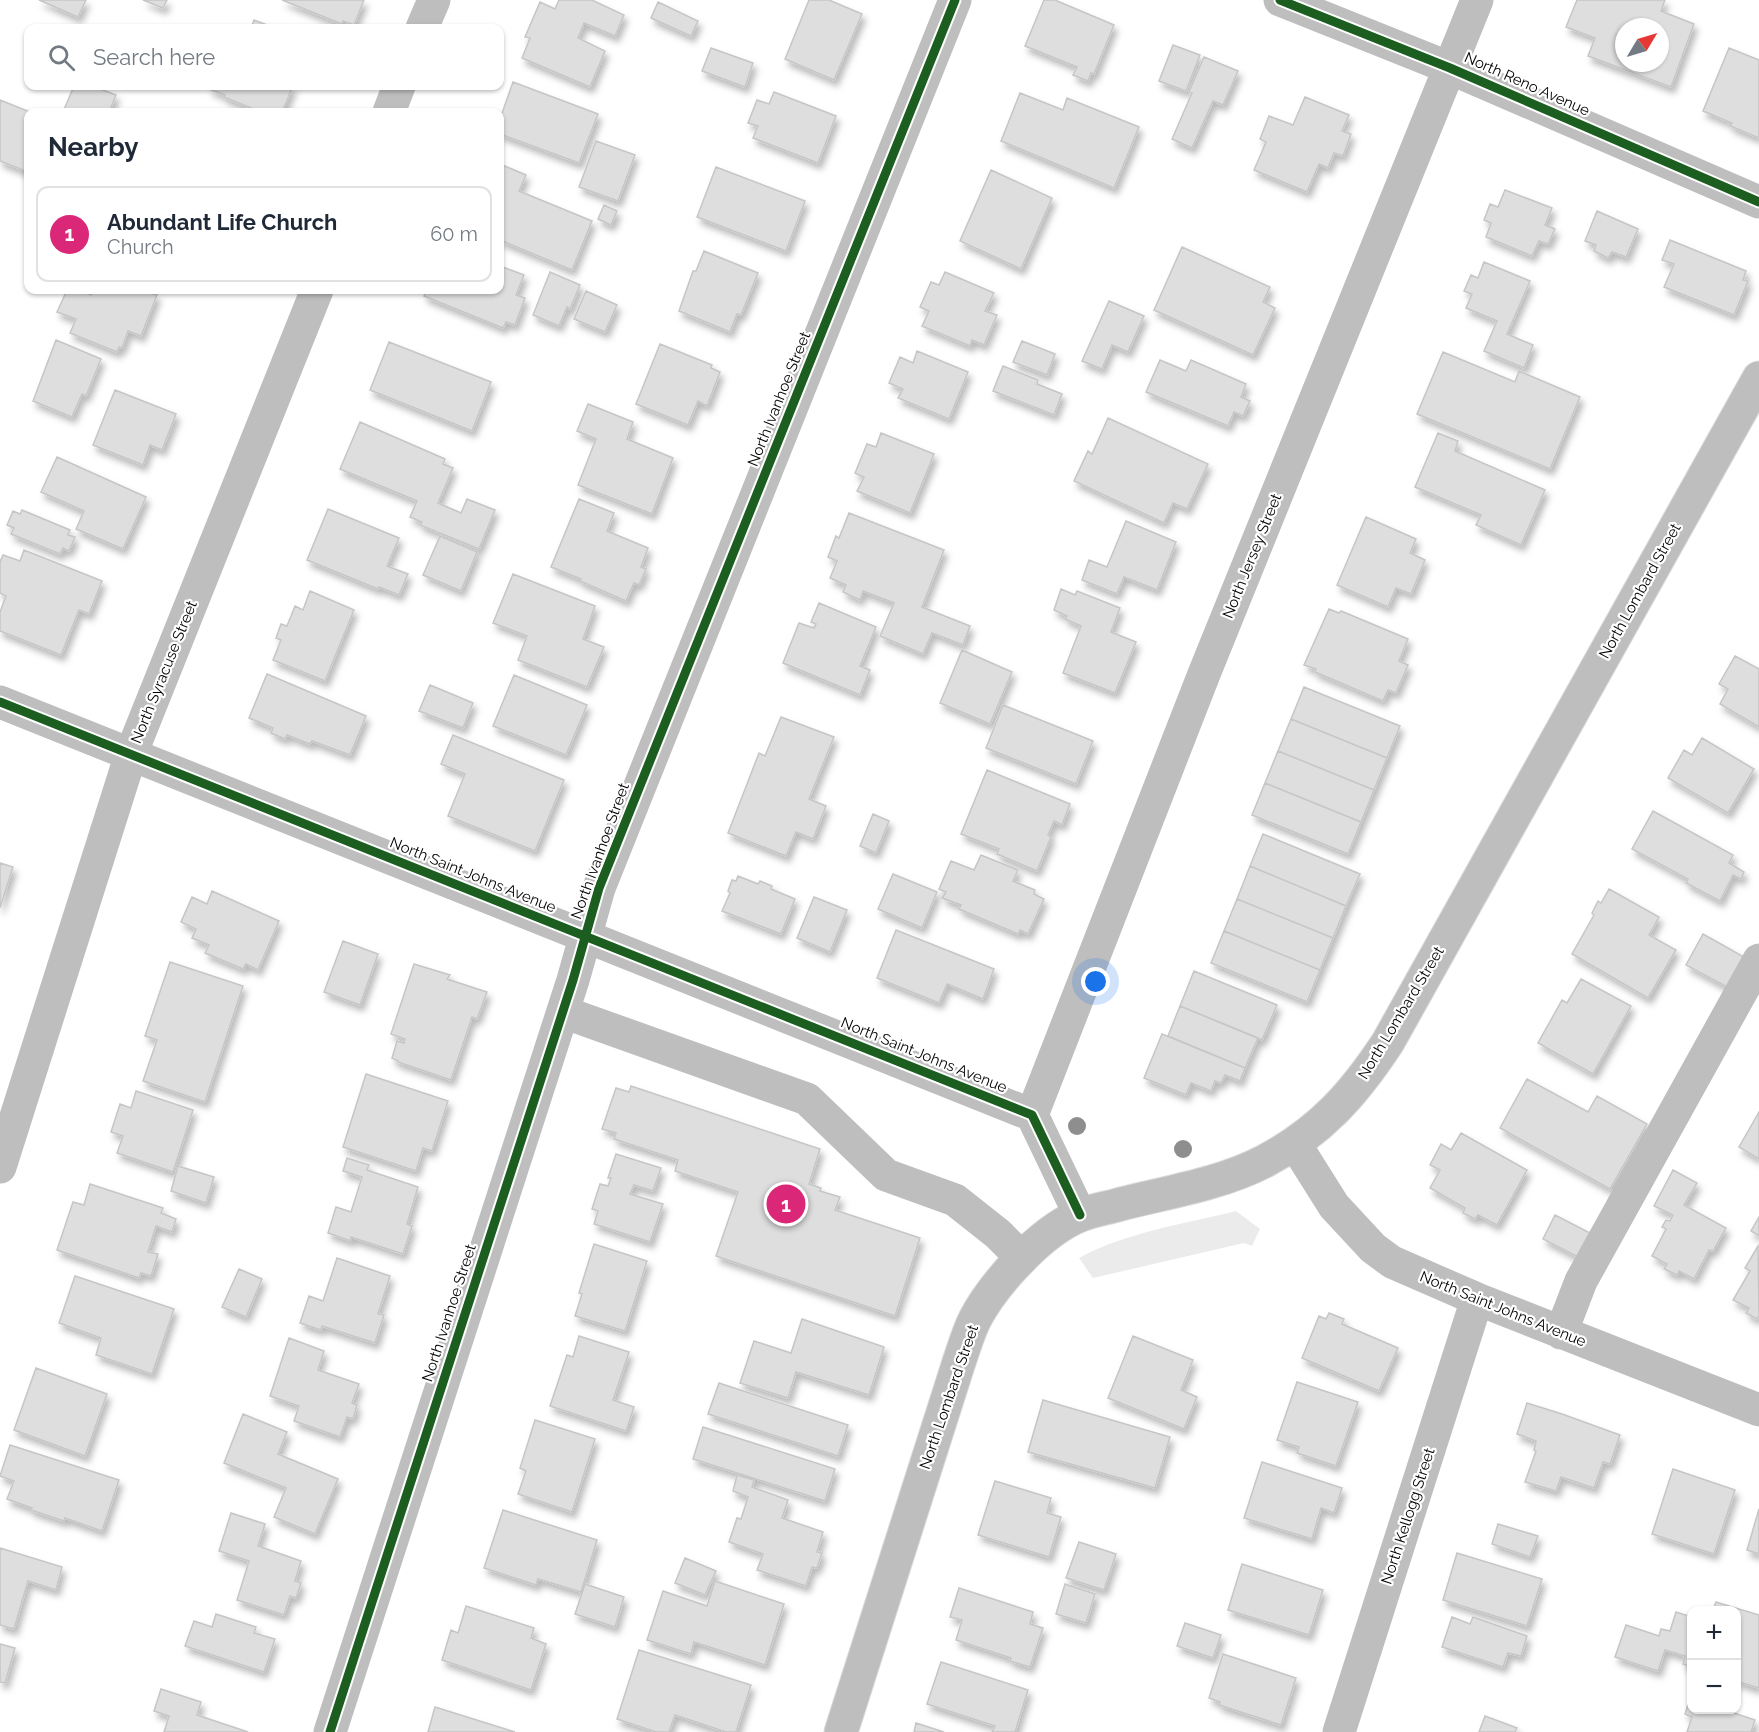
<!DOCTYPE html>
<html lang="en">
<head>
<meta charset="utf-8">
<style>
	body { margin:0; font-family:Raleway,sans-serif; background:#f6f6f7; color:#1f2937 }
	.controls { position:absolute; right:18px; bottom:18px; display:grid; overflow:hidden; border-radius:12px; box-shadow:0 2px 4px #0004 }
	.controls button { width:54px; height:54px; display:grid; place-items:center; padding:0; border:0; border-bottom:2px solid #e0e1e3; background:#fff; color:#1f2937; font:30px sans-serif }
	.compass { position:absolute; left:1615px; top:18px; width:54px; height:54px; border-radius:50%; background:#fff; box-shadow:0 2px 4px #0004; rotate:52deg }
	.you { position:absolute; left:1096px; top:982px; width:21px; height:21px; margin:-15px; border:4px solid #fff; border-radius:50%; background:#1a73e8; box-shadow:0 0 0 9px #1a73e833 }
	.badge { display:grid; place-items:center; width:39px; height:39px; border-radius:50%; background:#db2777; color:#fff; font-size:20px; font-weight:700 }
	.pin { position:absolute; translate:-50% -50%; border:3px solid #fff; box-shadow:0 2px 6px #0006 }
	.list { margin:0; padding:0; list-style:none }
	h2 { display:flex; justify-content:space-between; align-items:center; height:78px; margin:0; padding:0 24px; font-size:26px }
	h2 small { font-size:20px; font-weight:400; color:#747a83 }
	.list li { display:grid; grid-template-columns:39px 1fr auto; gap:18px; align-items:center; box-sizing:border-box; height:96px; margin:0 12px 12px; padding:0 12px; border:2px solid #e0e1e3; border-radius:12px }
	.list b { display:block; font-size:22px; white-space:nowrap }
	.list p { margin:0; font-size:20px; white-space:nowrap; color:#747a83 }
	.list em { font-size:20px; font-style:normal; color:#747a83 }
	.icon { flex:none; width:33px; height:33px; fill:none; stroke:currentColor; stroke-width:2; stroke-linecap:round; stroke-linejoin:round }
	.map { position:relative; flex:none; width:1759px; height:1732px; overflow:hidden }
	.search { position:absolute; background:#fff; box-shadow:0 2px 4px #0004; left:24px; top:24px; width:480px; height:66px; display:flex; align-items:center; gap:15px; box-sizing:border-box; padding:0 21px; border-radius:12px; color:#747a83; font-size:22px }
	.panel { position:absolute; background:#fff; box-shadow:0 2px 4px #0004; left:24px; top:108px; width:480px; height:186px; border-radius:12px }
	.map>svg:first-child { display:block }
	.green { fill:#ebebeb }
	.building { fill:#dedede; stroke:#c6c6c6; stroke-width:1.5; fill-rule:evenodd; filter:url(#shadow) }
	.lines { fill:none; stroke-linecap:round; stroke-linejoin:round }
	.major-casing { stroke:#dbdbdb; stroke-width:35 }
	.minor { stroke:#bebebe; stroke-width:33 }
	.major { stroke:#bebebe; stroke-width:33 }
	.cycleway-casing { stroke:#fff; stroke-width:13 }
	.cycleway { stroke:#1b5e20; stroke-width:9 }
	.tree { fill:#8e8e8e }
	.labels { text-anchor:middle; dominant-baseline:central; stroke-width:4.5; stroke-linejoin:round; paint-order:stroke }
	.street-label { font-size:15px; fill:#000; stroke:#fff }
</style>
</head>
<body>
<div class="map">
<svg width="1759" height="1732" viewBox="0 0 1759 1732">
	<defs>
		<filter id="shadow"><feDropShadow dx="3.5" dy="6" stdDeviation="3" flood-color="#0004"/></filter>
	</defs>
	<rect width="100%" height="100%" fill="#fff"/>
	<path class="green" d="M1236,1211L1260,1229L1252,1246L1244,1243L1093,1278L1079,1258C1127,1232 1184,1224 1236,1211Z"/>
	<path class="building" d="M39,0H86L78,17Z
		M143,0H167L163,8Z
		M282,0H364L354,25L343,21L342,24Z
		M559,0H592L624,15L615,36L584,23L578,38L605,51L590,87L522,58L530,38L525,37L540,2L555,9Z
		M809,0H829L862,14L834,80L785,59Z
		M1044,0H1055L1114,25L1094,74L1091,73L1088,81L1073,75L1077,67L1025,46Z
		M1577,0H1665L1661,11L1694,24L1671,87L1588,56L1595,38L1566,27ZM1624,27H1660V63H1624Z
		M658,2L698,21L691,36L651,18Z
		M254,20L275,28H251Z
		M1173,45L1200,55L1186,91L1159,81Z
		M711,48L753,63L745,87L702,71Z
		M1729,48L1759,60V138L1730,126L1732,123L1703,111Z
		M1204,57L1238,71L1223,105L1213,101L1192,148L1172,139L1192,93L1189,92Z
		M513,82L598,114L579,163L500,134V119Z
		M74,86H92L116,95L109,112H63Z
		M210,86H293L282,112H261L224,97L225,95L209,89Z
		M774,92L836,116L818,163L753,138L758,126L748,123L757,100L769,104Z
		M1020,93L1063,110L1067,98L1139,127L1114,188L1001,141Z
		M1305,97L1349,115L1342,131L1351,134L1343,156L1334,153L1328,168L1319,164L1307,192L1254,170L1266,142L1260,139L1269,116L1293,125Z
		M0,100L30,112L28,172L0,161Z
		M596,141L635,155L618,201L579,187Z
		M500,164L526,175L519,191L592,221L572,270L500,240V226L503,216L500,215Z
		M716,167L805,201L786,251L697,217Z
		M991,170L1052,198L1021,269L960,241Z
		M1505,190L1552,208L1545,225L1555,229L1548,244L1539,241L1532,256L1486,237L1491,223L1484,220L1490,204L1498,207Z
		M604,205L617,211L611,225L598,219Z
		M1597,211L1638,229L1626,257L1612,252L1608,258L1594,251L1596,245L1585,241Z
		M1670,240L1746,271L1743,280L1748,281L1734,315L1664,287L1674,264L1662,260Z
		M1182,247L1270,287L1263,302L1275,308L1253,355L1154,310Z
		M704,251L758,273L741,315L737,314L730,332L679,311L693,271H696Z
		M1484,262L1530,281L1507,334L1533,345L1524,368L1484,351L1497,321L1466,308L1472,294L1464,291L1471,275L1478,278Z
		M500,266L524,275L516,295L525,298L515,325L506,322L503,328L424,296L426,291L421,290H500Z
		M550,272L580,285L570,309L567,307L559,326L533,315Z
		M945,272L994,293L985,311L997,315L984,345L972,340L970,346L922,326L929,311L920,307L931,282L939,285Z
		M67,290H78L91,295L93,290H142L157,295L141,336L128,331L122,348L119,347L117,352L70,333L76,319L57,312Z
		M586,291L617,305L605,332L574,319Z
		M1109,301L1144,316L1128,352L1112,345L1102,369L1082,361Z
		M56,340L101,359L86,396L82,394L72,417L33,401Z
		M1022,341L1055,354L1047,375L1013,362Z
		M389,342L491,382L472,431L370,390Z
		M660,344L712,365L711,368L720,372L707,406L698,401L688,425L636,404Z
		M917,351L968,372L949,419L898,398L903,389L889,383L900,357L913,363Z
		M1443,352L1515,382L1519,371L1580,397L1550,469L1417,414Z
		M1160,360L1186,371L1191,360L1246,384L1241,397L1250,401L1243,416L1234,412L1228,426L1146,392Z
		M1003,366L1038,380L1037,384L1062,394L1054,415L993,391Z
		M115,390L176,414L162,450L150,445L143,465L93,445Z
		M588,404L633,422L627,439L673,458L652,514L578,485L596,439L577,431Z
		M1108,418L1208,464L1187,509L1173,503L1164,523L1074,481L1088,451L1092,454Z
		M360,422L445,459L443,464L453,468L438,503L461,513L467,499L495,510L479,549L420,525L422,522L410,517L417,501L340,469Z
		M881,433L934,454L910,513L857,491L864,477L855,473L867,444L876,447Z
		M1438,433L1458,441L1455,451L1545,490L1521,545L1476,525L1481,515L1415,487Z
		M57,457L146,497L123,549L76,529L84,511L41,492Z
		M579,499L614,513L607,531L648,548L641,567L646,569L639,585L634,583L626,601L580,581L581,579L551,567Z
		M328,509L399,538L387,566L408,574L399,595L379,587L378,589L307,560Z
		M22,510L70,530L68,535L75,537L69,551L63,548L60,554L11,534L14,528L7,525L13,511L20,514Z
		M849,513L944,550L922,607L970,626L963,645L932,633L923,654L880,636L894,603L863,591L860,600L843,592L846,585L830,578L837,561L828,557L836,536L839,538Z
		M1366,517L1416,539L1410,553L1425,560L1411,594L1396,588L1388,607L1337,585Z
		M1126,521L1176,542L1157,590L1124,577L1117,594L1082,580L1089,560L1107,567Z
		M440,536L477,552L461,591L423,575Z
		M24,550L102,581L89,614L79,610L61,655L0,631V612L6,596L0,593V562L3,555L20,561Z
		M513,574L595,606L583,639L604,647L587,687L518,660L527,636L493,623Z
		M1061,589L1075,595L1077,591L1120,608L1111,632L1136,642L1115,693L1063,673L1081,626L1065,619L1067,616L1054,610Z
		M310,591L354,610L325,681L273,660L281,640L276,638L281,624L287,626L295,606L303,610Z
		M819,603L876,627L860,666L870,670L860,695L783,663L799,623L814,628L816,624L811,622Z
		M1329,609L1339,613L1341,611L1408,639L1399,661L1408,665L1396,693L1388,690L1383,701L1315,672L1316,669L1304,665Z
		M962,650L1012,672L990,724L940,703Z
		M1735,656L1759,669V727L1720,704L1728,689L1719,684Z
		M267,674L366,716L350,755L312,741L310,744L287,735L285,739L271,733L273,728L249,718Z
		M514,675L587,705L566,755L493,726Z
		M430,685L473,703L463,728L419,711Z
		M1304,687L1400,726L1387,758L1291,719Z
		M1003,705L1093,741L1076,784L986,748Z
		M781,717L834,737L809,799L826,806L813,839L796,832L786,856L728,833L759,753L765,756Z
		M1291,719L1387,758L1374,790L1278,751Z
		M453,735L564,780L535,851L448,816L465,774L441,764Z
		M1702,738L1754,769L1728,813L1668,778L1684,750L1692,755Z
		M1278,751L1374,790L1361,822L1265,783Z
		M987,770L1070,804L1062,825L1054,821L1048,835L1051,837L1037,871L997,854L999,849L961,834Z
		M1265,783L1361,822L1348,854L1252,815Z
		M1653,811L1733,855L1729,863L1744,872L1741,879L1733,875L1720,901L1686,883L1688,879L1632,849Z
		M873,814L889,821L876,853L860,846Z
		M1263,834L1360,874L1346,906L1250,866Z
		M981,855L1018,870L1013,881L1035,890L1034,894L1044,899L1028,934L1020,930L1018,934L959,909L961,905L942,898L946,892L939,889L951,861L974,870Z
		M0,863L13,867L0,908Z
		M1250,866L1346,906L1333,938L1237,899Z
		M893,874L937,892L922,928L878,909Z
		M738,876L758,884L760,881L772,886L771,889L795,899L781,934L722,911L730,893L728,891L732,880L736,881Z
		M1609,889L1659,917L1649,935L1676,950L1648,998L1572,954L1594,915L1592,913L1598,901L1601,903Z
		M212,891L279,921L258,970L246,964L243,969L205,953L209,945L192,938L196,929L181,922L192,897L207,904Z
		M814,897L847,910L830,952L797,938Z
		M1237,899L1333,938L1320,970L1224,931Z
		M896,930L994,969L983,999L947,984L939,1003L877,978Z
		M1224,931L1320,970L1307,1002L1211,963Z
		M1703,934L1744,957L1727,987L1686,965Z
		M343,941L378,954L360,1005L324,992Z
		M170,962L243,986L205,1102L143,1081L157,1040L145,1036Z
		M414,964L450,975L447,979L487,992L477,1019L472,1017L451,1080L398,1062V1061L392,1058L397,1041L404,1043L405,1039L391,1034Z
		M1194,971L1277,1005L1262,1040L1180,1006Z
		M1581,979L1631,1006L1593,1074L1538,1043L1562,1000L1567,1003Z
		M1180,1006L1258,1038L1245,1068L1168,1036Z
		M1162,1034L1245,1068L1240,1081L1225,1075L1221,1083L1215,1081L1211,1091L1191,1083L1186,1095L1144,1078Z
		M366,1074L448,1101L432,1151L423,1148L416,1171L343,1147Z
		M1527,1079L1588,1112L1597,1096L1647,1124L1610,1189L1500,1128Z
		M631,1086L820,1149L809,1184L821,1188L820,1191L840,1197L835,1210L920,1238L895,1316L716,1256L738,1192L675,1171L678,1160L614,1139L616,1133L602,1129L616,1088L629,1092Z
		M136,1091L193,1110L173,1172L117,1153L123,1136L111,1132L120,1104L131,1108Z
		M1759,1112V1159L1739,1147Z
		M1461,1133L1527,1170L1497,1225L1478,1215L1475,1219L1463,1213L1465,1208L1430,1188L1440,1170L1430,1165L1441,1144L1451,1150Z
		M616,1154L661,1168L653,1191L634,1185L630,1194L663,1204L650,1242L594,1224L598,1211L592,1209L600,1184L608,1186L611,1178H608Z
		M347,1158L369,1165L367,1170L418,1187L407,1224L412,1226L403,1254L351,1237V1241L328,1233L336,1207L351,1212L362,1177L343,1171Z
		M178,1166L214,1177L206,1203L171,1191Z
		M1673,1170L1697,1183L1684,1205L1726,1228L1713,1251L1709,1250L1694,1279L1679,1271L1677,1275L1664,1269L1667,1264L1652,1256L1666,1229L1662,1227L1666,1220L1670,1221L1673,1215L1654,1206Z
		M90,1184L163,1208L161,1213L176,1219L172,1232L156,1226L148,1252L158,1254L151,1276L141,1273L139,1278L57,1250L73,1202L84,1205Z
		M1555,1215L1590,1233L1578,1257L1543,1239Z
		M1759,1217V1236L1751,1231Z
		M594,1244L647,1261L625,1331L575,1316L582,1294L579,1293Z
		M1758,1246L1759,1316L1757,1319L1746,1313L1749,1308L1733,1300L1750,1271L1745,1268Z
		M337,1258L390,1276L378,1314L384,1315L375,1343L322,1326L321,1330L300,1323L309,1296L323,1301Z
		M239,1269L262,1279L246,1317L222,1307Z
		M75,1276L174,1309L152,1374L96,1355L101,1338L59,1323Z
		M1329,1313L1344,1319L1342,1324L1398,1348L1379,1391L1302,1358L1319,1316L1326,1319Z
		M802,1319L884,1347L869,1395L796,1372L788,1398L740,1383L754,1341L791,1353Z
		M579,1336L629,1352L613,1400L634,1407L626,1431L550,1406L567,1355L573,1357Z
		M1133,1336L1193,1360L1181,1390L1197,1397L1184,1429L1108,1398Z
		M289,1338L324,1351L318,1370L359,1384L352,1403L357,1405L353,1419L347,1417L340,1437L294,1421L299,1406L270,1396Z
		M36,1368L107,1394L85,1456L14,1430Z
		M1297,1382L1358,1402L1336,1466L1297,1453L1299,1447L1277,1440Z
		M719,1383L848,1425L838,1456L708,1414Z
		M1043,1400L1170,1437L1155,1488L1028,1452Z
		M1527,1403L1562,1414L1620,1435L1610,1464L1603,1462L1594,1488L1561,1477L1556,1491L1525,1482L1536,1451L1534,1450L1536,1441L1517,1434Z
		M243,1414L287,1432L278,1454L338,1479L315,1534L274,1517L286,1488L224,1463Z
		M535,1420L595,1439L572,1512L518,1494L526,1471L520,1468Z
		M703,1427L835,1469L825,1501L693,1459Z
		M10,1445L119,1480L102,1531L65,1518L64,1521L31,1510L32,1508L7,1499L14,1481L0,1476Z
		M1262,1462L1342,1488L1334,1513L1321,1508L1312,1539L1244,1518Z
		M1673,1469L1735,1490L1714,1554L1652,1534Z
		M737,1475L754,1480L752,1487L788,1500L782,1518L823,1532L817,1552L822,1553L817,1568L812,1567L806,1586L757,1570L763,1554L729,1542L737,1518L741,1519L748,1497L733,1491Z
		M995,1481L1051,1498L1047,1513L1061,1517L1049,1557L978,1535Z
		M1759,1509V1554L1747,1550Z
		M503,1510L597,1540L581,1592L538,1579L536,1585L484,1568Z
		M231,1513L265,1524L258,1546L301,1561L295,1581L301,1583L296,1598L290,1596L284,1615L237,1600L249,1561L219,1551Z
		M1498,1524L1538,1536L1530,1557L1492,1544Z
		M1079,1542L1116,1554L1104,1590L1066,1578Z
		M0,1548L62,1567L56,1590L28,1581L14,1629L0,1625Z
		M1457,1553L1542,1579L1527,1626L1443,1600Z
		M685,1558L716,1571L705,1595L675,1583Z
		M1242,1564L1323,1590L1309,1635L1228,1610Z
		M715,1581L784,1604L765,1665L694,1642L691,1654L647,1640L663,1591L707,1606Z
		M585,1584L624,1597L615,1627L575,1614Z
		M1065,1584L1095,1594L1086,1623L1056,1614Z
		M959,1588L1033,1612L1030,1624L1043,1628L1030,1667L1010,1661L1011,1658L956,1640L962,1620L950,1617Z
		M1716,1602L1759,1615V1688L1736,1681V1610H1713Z
		M466,1606L534,1628L531,1638L546,1644L531,1690L442,1660L451,1630L458,1633Z
		M1676,1612L1692,1617V1667L1683,1664L1685,1656L1665,1650L1658,1671L1615,1657L1626,1625L1659,1636L1661,1629L1670,1631Z
		M216,1614L256,1627L254,1633L275,1639L264,1672L185,1646L194,1621L212,1627Z
		M1452,1617L1470,1624L1473,1617L1527,1636L1521,1656L1508,1653L1503,1667L1442,1647Z
		M1185,1623L1221,1635L1213,1658L1177,1646Z
		M0,1644L15,1648L5,1683L0,1682Z
		M639,1650L751,1685L736,1732H726L675,1715L669,1732H656L617,1719Z
		M1223,1654L1296,1678L1281,1725L1219,1705L1220,1702L1209,1698Z
		M941,1662L1028,1690L1015,1732H992L995,1726L927,1704Z
		M161,1689L201,1702L197,1715L248,1732H164L169,1716L154,1711Z
		M1690,1698L1692,1710H1725L1755,1720L1751,1732H1687L1692,1717L1685,1714Z
		M435,1707L515,1732H428Z
		M1485,1716L1517,1728L1515,1732H1479Z
		M916,1723L944,1732H914Z"/>
	<g class="lines">
		<g class="major-casing">
			<path id="major" d="M841,1732L959,1362C964,1348 968,1333 975,1319C994,1283 1042,1230 1081,1215C1093,1210 1108,1208 1121,1204C1168,1192 1221,1184 1265,1161C1320,1132 1354,1094 1388,1042L1759,378"/>
		</g>
		<path class="minor" d="M1280,0L1450,68L1759,202
			M422,28L434,0
			M389,112L399,86
			M0,702L1032,1115L1080,1215
			M563,1012L807,1099L886,1175L955,1200L998,1234L1022,1258
			M1032,1115L1204,674L1477,0
			M1295,1144L1334,1206L1373,1248L1392,1262L1477,1299L1759,1410
			M0,1167L131,754L317,290
			M1561,1333L1581,1281L1759,960
			M330,1732L573,980L599,888L955,0
			M1339,1732L1477,1299"/>
		<use href="#major" class="major"/>
		<g class="cycleway-casing">
			<path id="cycleway" d="M1280,0L1450,68L1759,202
				M0,702L1032,1115L1080,1215
				M330,1732L573,980L599,888L955,0"/>
		</g>
		<use href="#cycleway" class="cycleway"/>
	</g>
	<g class="tree">
		<circle cx="1077" cy="1126" r="9"/>
		<circle cx="1183" cy="1149" r="9"/>
	</g>
	<g class="labels">
		<g class="street-label">
			<text transform="translate(1527 84) rotate(24)">North Reno Avenue</text>
			<text transform="translate(779 399) rotate(-68)">North Ivanhoe Street</text>
			<text transform="translate(1252 556) rotate(-68)">North Jersey Street</text>
			<text transform="translate(1640 591) rotate(-61)">North Lombard Street</text>
			<text transform="translate(164 672) rotate(-68)">North Syracuse Street</text>
			<text transform="translate(600 851) rotate(-70)">North Ivanhoe Street</text>
			<text transform="translate(473 875) rotate(22)">North Saint Johns Avenue</text>
			<text transform="translate(1401 1013) rotate(-59)">North Lombard Street</text>
			<text transform="translate(924 1055) rotate(22)">North Saint Johns Avenue</text>
			<text transform="translate(1503 1309) rotate(22)">North Saint Johns Avenue</text>
			<text transform="translate(449 1313) rotate(-72)">North Ivanhoe Street</text>
			<text transform="translate(949 1397) rotate(-71)">North Lombard Street</text>
			<text transform="translate(1408 1516) rotate(-72)">North Kellogg Street</text>
		</g>
	</g>
</svg>
<div class="controls">
<button>+</button>
<button>−</button>
</div>
<svg class="compass" viewBox="-18 -18 36 36"><path d="M0-13l5 13h-10z" fill="#e53935"/><path d="M0 13l5-13h-10z" fill="#747a83"/></svg>
<div class="you"></div>
<div class="pin badge" style="left:786px;top:1204px">1</div>
<div class="search"><svg class="icon" aria-label="search" viewBox="0 0 24 24"><circle cx="10" cy="10" r="6"/><path d="M15 15l6 6"/></svg>Search here</div>
<section class="panel">
<h2>Nearby<small></small></h2>
<ul class="list">
<li><span class="badge">1</span><div><b>Abundant Life Church</b><p>Church</p></div><em>60 m</em></li>
</ul>
</section>
</div>
</body>
</html>
